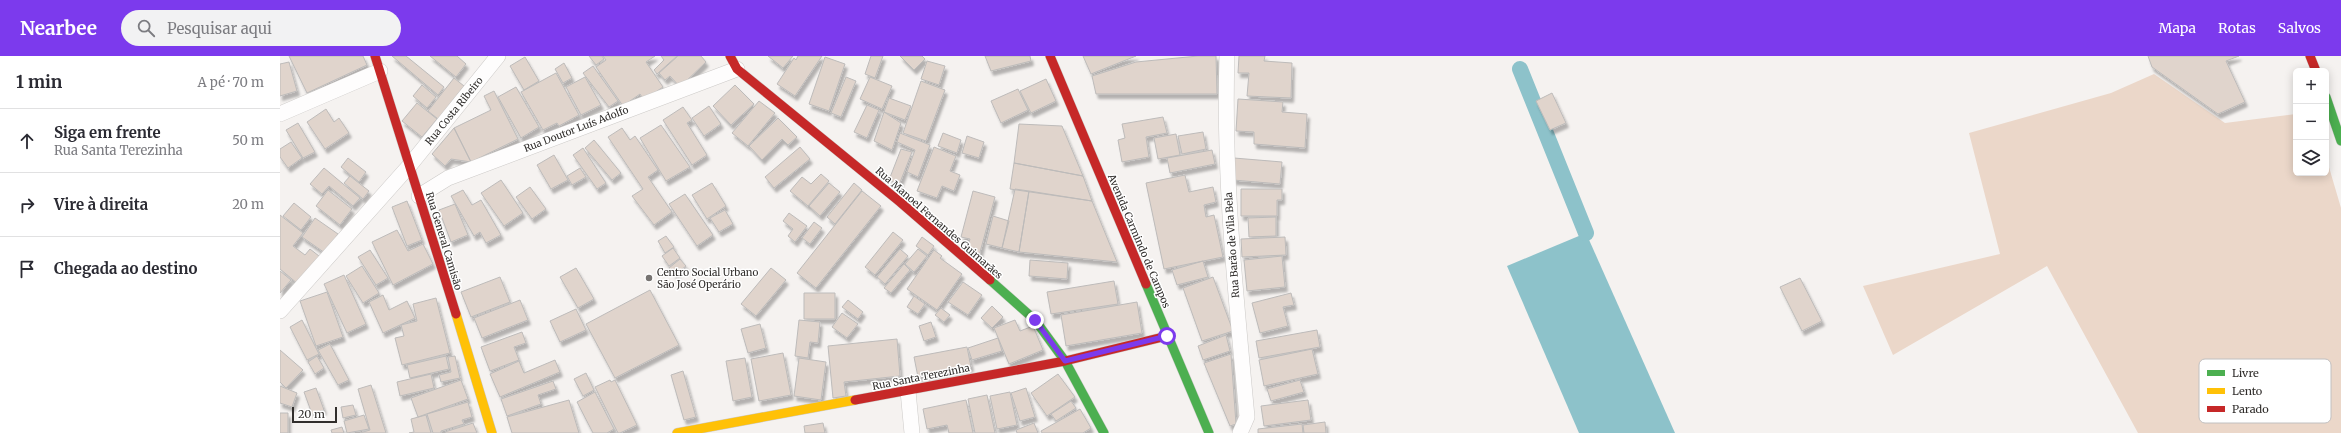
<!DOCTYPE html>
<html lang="pt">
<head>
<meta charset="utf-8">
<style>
	body { margin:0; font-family:Merriweather,serif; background:#f2f2f3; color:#2b2b33 }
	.controls { position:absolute; right:12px; top:12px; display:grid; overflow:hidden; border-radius:6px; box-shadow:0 2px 10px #0003 }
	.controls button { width:36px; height:36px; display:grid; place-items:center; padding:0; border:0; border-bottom:1px solid #e1e1e2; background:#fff; color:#2b2b33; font:20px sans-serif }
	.scale { position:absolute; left:12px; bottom:10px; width:45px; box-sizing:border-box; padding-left:4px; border:2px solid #312e2c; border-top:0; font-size:11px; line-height:14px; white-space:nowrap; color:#312e2c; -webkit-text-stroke:3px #fff; paint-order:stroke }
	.stop { position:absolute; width:12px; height:12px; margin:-9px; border:3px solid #7c3aed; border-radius:50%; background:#fff }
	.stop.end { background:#7c3aed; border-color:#fff; box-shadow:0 1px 4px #0008 }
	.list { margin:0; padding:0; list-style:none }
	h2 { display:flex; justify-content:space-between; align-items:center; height:52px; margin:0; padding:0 16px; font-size:17px }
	h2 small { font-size:13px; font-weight:400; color:#7c7c81 }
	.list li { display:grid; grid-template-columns:26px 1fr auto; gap:12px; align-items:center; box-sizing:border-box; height:64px; padding:0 16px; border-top:1px solid #e1e1e2 }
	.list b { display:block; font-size:15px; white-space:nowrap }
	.list p { margin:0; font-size:13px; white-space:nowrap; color:#7c7c81 }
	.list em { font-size:13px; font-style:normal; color:#7c7c81 }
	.icon { flex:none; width:22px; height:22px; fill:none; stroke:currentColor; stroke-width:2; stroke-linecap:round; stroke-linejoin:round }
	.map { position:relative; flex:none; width:2061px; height:377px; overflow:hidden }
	header { display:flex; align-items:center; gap:24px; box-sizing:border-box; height:56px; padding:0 20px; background:#7c3aed; color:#fff }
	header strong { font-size:19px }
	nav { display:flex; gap:22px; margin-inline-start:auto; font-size:14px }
	.search { width:280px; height:36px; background:#f2f2f3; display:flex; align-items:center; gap:10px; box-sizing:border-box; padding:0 14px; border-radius:22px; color:#7c7c81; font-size:15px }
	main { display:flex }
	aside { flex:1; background:#fff }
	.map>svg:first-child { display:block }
	.green { fill:#ebd7c9 }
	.water { fill:#8dc2ca }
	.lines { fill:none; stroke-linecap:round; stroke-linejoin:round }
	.canal { stroke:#8dc2ca; stroke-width:16 }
	.building { fill:#e0d4cc; stroke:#bdbbba; filter:url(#shadow) }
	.street-casing { stroke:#cccac8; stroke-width:16 }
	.fast-casing { stroke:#cccac8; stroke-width:10 }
	.slow-casing { stroke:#cccac8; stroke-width:10 }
	.jam-casing { stroke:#cccac8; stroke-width:10 }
	.street { stroke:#fefdfd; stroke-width:15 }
	.fast { stroke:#4caf50; stroke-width:9 }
	.slow { stroke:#ffc107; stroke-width:9 }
	.jam { stroke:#c62828; stroke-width:9 }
	.route { stroke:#7c3aed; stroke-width:5 }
	.poi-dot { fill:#767371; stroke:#fff; stroke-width:1.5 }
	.labels { text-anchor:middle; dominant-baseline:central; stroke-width:3; stroke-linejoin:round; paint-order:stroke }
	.street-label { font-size:10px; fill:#312e2c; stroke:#fff }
	.poi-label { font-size:10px; fill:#312e2c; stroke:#fff; text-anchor:start }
	.key { fill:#fff; stroke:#c1c0c0; stroke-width:1 }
	.key-label { font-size:11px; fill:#312e2c }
</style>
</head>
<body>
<header>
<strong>Nearbee</strong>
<div class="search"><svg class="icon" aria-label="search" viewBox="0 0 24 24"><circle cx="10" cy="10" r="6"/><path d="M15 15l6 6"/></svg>Pesquisar aqui</div>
<nav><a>Mapa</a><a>Rotas</a><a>Salvos</a></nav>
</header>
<main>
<aside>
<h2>1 min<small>A pé · 70 m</small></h2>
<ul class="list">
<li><svg class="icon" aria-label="ahead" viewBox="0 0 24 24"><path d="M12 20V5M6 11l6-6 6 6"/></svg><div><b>Siga em frente</b><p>Rua Santa Terezinha</p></div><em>50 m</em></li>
<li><svg class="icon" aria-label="right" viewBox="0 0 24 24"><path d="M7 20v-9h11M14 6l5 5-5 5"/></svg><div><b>Vire à direita</b></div><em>20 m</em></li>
<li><svg class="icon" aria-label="arrive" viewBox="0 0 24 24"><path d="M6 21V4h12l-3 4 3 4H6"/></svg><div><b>Chegada ao destino</b></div></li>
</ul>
</aside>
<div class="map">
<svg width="2061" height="377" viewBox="0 0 2061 377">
	<defs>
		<filter id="shadow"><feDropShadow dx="2.5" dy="4.5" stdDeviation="1" flood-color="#0004"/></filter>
	</defs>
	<rect width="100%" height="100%" fill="#f5f2f0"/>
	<path class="green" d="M1874,18L1945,67L2016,58V117H2046V101L2061,152V377H1858L1767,210L1613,299L1583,230L1720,198L1689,77L1831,37Z"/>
	<path class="water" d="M1306,177L1395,377H1299L1227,210Z"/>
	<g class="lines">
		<path class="canal" d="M1240,13L1306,177"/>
	</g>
	<path class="building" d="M9,0H83L87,9L27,37Z
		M112,0H126L164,31L158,39Z
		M150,0H177L186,8L176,21Z
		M309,0H322L324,3L316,9Z
		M323,0H375L366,6L383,31L364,44L360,38L343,50L316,11L326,4Z
		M381,0H397L377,18L374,14L384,4Z
		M398,0H421L426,6L400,31L390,20L385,24L379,17Z
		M488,0H513L503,12Z
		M518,0H542L515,40L497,28L514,2L516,4Z
		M591,0H603L595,22L585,18Z
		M620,0H642L645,3L634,14Z
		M705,0H750L751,5L711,15Z
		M803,0H856L811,18Z
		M918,0H936L937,38H816L812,20L856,6Z
		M959,0H985L984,5L1012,7L1011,42L967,40L969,17H958Z
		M1868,0H1959L1946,5L1965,46L1938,58L1872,11Z
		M245,1L259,25L244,34L230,10Z
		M545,1L565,8L549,55L529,48Z
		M647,5L665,10L659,29L641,23Z
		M9,6L17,35L0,40V8Z
		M284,7L292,22L283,27L275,13Z
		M313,10L338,45L329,51L303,17Z
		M276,17L299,59L279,70L277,67L263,74L241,36Z
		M305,21L321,49L301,59L286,31Z
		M566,21L576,25L561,61L551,57Z
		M590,21L612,30L602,53L580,43Z
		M174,22L184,30L158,63L148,55Z
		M766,23L776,45L751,57L740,35Z
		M641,25L665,34L646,85L623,77Z
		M142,29L156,41L147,52L133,40Z
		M455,29L474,48L451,69L433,50Z
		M236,31L259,71L241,82L218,41Z
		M738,33L748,54L721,67L711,45Z
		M214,35L238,83L191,106L174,72L211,54L204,40Z
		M1272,37L1286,67L1270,74L1256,45Z
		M609,42L631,50L625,64L604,56Z
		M958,43L1003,46L1002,56L1027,58L1025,92L974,88V76L956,75Z
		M479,45L495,57L468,90L452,77Z
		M137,47L157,63L142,81L122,65Z
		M587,49L599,54L587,82L574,76Z
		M429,50L441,68L424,80L412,62Z
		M403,51L412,64L407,67L427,99L412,109L383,64Z
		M46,53L54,66L59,62L69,77L45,93L27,66Z
		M604,56L621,67L612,94L594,85Z
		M883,61L887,77L866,81L869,101L842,106L838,84L845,82L842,68Z
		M498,62L517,81L508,89L502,83L482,104L469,90Z
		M18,67L35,96L23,102L6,74Z
		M739,68L782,70L803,120L734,107Z
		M381,69L410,111L386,125L360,82Z
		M174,72L191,106L171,103L165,110L152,98Z
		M342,72L350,84L355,80L378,114L368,121L392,156L374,169L352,140L363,133L328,81Z
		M923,76L926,93L902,98L898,80Z
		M620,77L650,89L638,121L627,116L635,94L617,86Z
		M663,77L681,84L677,97L658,90Z
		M896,78L900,99L878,103L874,82Z
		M687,80L704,86L699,102L682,97Z
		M314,84L341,117L332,124L305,92Z
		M11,86L22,102L8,112L0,101V93Z
		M520,91L530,103L494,132L485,121Z
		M654,91L676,100L670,115L680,119L674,135L662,130L657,142L637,135Z
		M303,92L326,127L317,133L293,99Z
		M621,93L632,96L619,129L609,124Z
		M932,94L935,108L890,117L887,102Z
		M274,99L288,124L271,133L257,109Z
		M68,102L86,116L79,126L61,111Z
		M954,102L1002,106L1000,128L953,124Z
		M734,107L803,120L812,145L730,133Z
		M44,112L80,142L73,150L49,130L42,138L30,128Z
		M300,112L306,121L292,129L287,120Z
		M541,118L549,125L528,150L510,135L522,121L531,128Z
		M905,119L909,136L933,131L936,146L924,149L926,161L934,159L943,201L884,213L866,127Z
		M70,120L89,135L83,143L64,127Z
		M221,124L243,157L224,170L201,137Z
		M432,127L446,150L427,163L412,139Z
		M549,127L560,136L540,160L529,150Z
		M574,127L582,134L555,168L547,161Z
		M250,131L266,153L252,163L236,141Z
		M735,133L749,135L739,196L722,192Z
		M961,133H1002V144H997V160H961Z
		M48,134L72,153L60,169L36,150Z
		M183,134L192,149L201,144L221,179L206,187L200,176L194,180L171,140Z
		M582,135L601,150L536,232L517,217Z
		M693,135L715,141L699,200L686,196L690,183L681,181Z
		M749,135L812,145L837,206L739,196Z
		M405,138L433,179L417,190L389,148Z
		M127,145L142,184L127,190L112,151Z
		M14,147L31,161L21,174L3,160Z
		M175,148L188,179L171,186L159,154Z
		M445,154L453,168L439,176L430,162Z
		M509,157L527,170L515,186L508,180L513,173L503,165Z
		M0,159L23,177L13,190L25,199L30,193L39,200L18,228L0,213Z
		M713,160L729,165L722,192L706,188Z
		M996,161V180L969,181L968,162Z
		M35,162L58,178L45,197L22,181Z
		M534,166L542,172L530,188L522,182Z
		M117,174L128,195L143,188L153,208L113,229L92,186Z
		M613,176L623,184L595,219L585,211Z
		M386,180L394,191L385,197L378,185Z
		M642,181L654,190L648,199L636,190Z
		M1005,181L1006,199L962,201L961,183Z
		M393,192L400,202L389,210L382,200Z
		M620,193L628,200L605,228L597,221Z
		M638,193L647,200L634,216L625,208Z
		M90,194L108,222L96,229L78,201Z
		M654,194L662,200L660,202L682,218L657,254L627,233Z
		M1002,200L1005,231L967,235L964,204Z
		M400,203L406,210L395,219L389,212Z
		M750,204L788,207L787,223L749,220Z
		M923,205L928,221L897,229L892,214Z
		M624,208L630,214L611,237L604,232Z
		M82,210L99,237L83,247L66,220Z
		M296,212L314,243L298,252L280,221Z
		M491,212L506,224L476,260L461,248Z
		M0,215L11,224L0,237Z
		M64,219L86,268L67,277L44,228Z
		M220,221L230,246L191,261L181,236Z
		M933,221L953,275L922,285L903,232Z
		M1520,222L1542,265L1522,275L1500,231Z
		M834,225L838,248L771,258L767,236Z
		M683,226L702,239L688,259L668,246Z
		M370,234L399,289L335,322L306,268Z
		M47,236L63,281L36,290L20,245Z
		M524,237H555V263H524Z
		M1011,237L1014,249L1003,251L1008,270L980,277L972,247Z
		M103,239L109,254L127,245L135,262L103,277L89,246Z
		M634,240L645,248L638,258L627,251Z
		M156,242L170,297L122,309L115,282L124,280L121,269L137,265L133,248Z
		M240,244L248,264L202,282L194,262Z
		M568,244L583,256L578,263L562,251Z
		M857,246L862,277L786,290L781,259Z
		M712,250L723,261L712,272L701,262Z
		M661,252L670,259L664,266L655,259Z
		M296,253L306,274L280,286L270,265Z
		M562,257L578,268L567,282L552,271Z
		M22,264L39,298L27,304L10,271Z
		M519,264L540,266L538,287L530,286L528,302L515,300Z
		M735,264L740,275L753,270L763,294L729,308L714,272Z
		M651,266L656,281L644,285L639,270Z
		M480,268L486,292L468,297L461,273Z
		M1037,274L1040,291L979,302L976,285Z
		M242,276L246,287L234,291L239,304L210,315L201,291Z
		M946,279L950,295L923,304L918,290Z
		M718,282L722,295L692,304L688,292Z
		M617,283L620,320L564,326L566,340L553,342L548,290Z
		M50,288L69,324L58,329L38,294Z
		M687,291L691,311L638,321L634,301Z
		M1032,293L1038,318L984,330L979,304Z
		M0,294L23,314L6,332L0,326Z
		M503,297L511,339L479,345L471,303Z
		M951,298L956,368L950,370L924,307Z
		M37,300L44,312L35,318L28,306Z
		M166,300L169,313L130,322L127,309Z
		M175,300L180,322L161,326L159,319L171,316L168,301Z
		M465,302L472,341L453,345L446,305Z
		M519,302L546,306L541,344L514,340Z
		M275,304L280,316L220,341L210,318L239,305L244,317Z
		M403,315L416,361L404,364L391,319Z
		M306,317L314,334L303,340L294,323Z
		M151,318L154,332L120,340L117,326Z
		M778,318L795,341L767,360L751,337Z
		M181,324L188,343L138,361L131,342Z
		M330,324L331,326L335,324L357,369L340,377H338L315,331Z
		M1020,324L1024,336L991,345L987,333Z
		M273,325L276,333L258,339L261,348L227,360L221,343Z
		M91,329L106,377H80L90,374L78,333Z
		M0,330L17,337L12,351L0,347Z
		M36,332L44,354L32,358L24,336Z
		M746,332L755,361L740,365L731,337Z
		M315,336L334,373L327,377H313L297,346Z
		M730,336L737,369L717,373L710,340Z
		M707,339L715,377H695L688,343Z
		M289,344L299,377H232L227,361Z
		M686,344L693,377H669L667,369L647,373L643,353Z
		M1028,344L1031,364L984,370L981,350Z
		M791,345L796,352L776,365L771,358Z
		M188,346L192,361L182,364L184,368L161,375V377H153L147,358Z
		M73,349L76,359L63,362L61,351Z
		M800,353L811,372L803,377H762L761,375Z
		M0,357H8V377H0Z
		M84,359L89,373L67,377L64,365Z
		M146,359L151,377H129L134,376L131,363Z
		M1045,366L1046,377H1024L1023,369Z
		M193,367L197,377H166L165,376Z
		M543,367L545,377H525L524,370Z
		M754,367L758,377H737L736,374Z
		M1022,368L1023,377H978V373Z
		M62,371L64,377H52L51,374Z"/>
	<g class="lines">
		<g class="street-casing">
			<path id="street" d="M947,0C943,121 956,240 967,361L960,377
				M0,58L100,15
				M139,140L168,122L457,13
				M0,255L130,109L218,0
				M628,335L632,377"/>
		</g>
		<g class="fast-casing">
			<path id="fast" d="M2046,41L2061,85
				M710,224L755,264L785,305L824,377
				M866,228L929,377"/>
		</g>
		<g class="slow-casing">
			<path id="slow" d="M176,258L212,377
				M397,377L575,344"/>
		</g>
		<g class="jam-casing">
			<path id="jam" d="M95,0L176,258
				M450,0L457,13L620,146L710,224
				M770,0L866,228
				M2030,0L2036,15
				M575,344L785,305L887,280"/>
		</g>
		<use href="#street" class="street"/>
		<use href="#fast" class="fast"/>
		<use href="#slow" class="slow"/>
		<use href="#jam" class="jam"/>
	</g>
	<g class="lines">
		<path class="route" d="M755,264L785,305L887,280"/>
	</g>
	<circle class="poi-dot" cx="369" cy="222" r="4"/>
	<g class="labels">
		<g class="street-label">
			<text transform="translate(174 55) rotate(-51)">Rua Costa Ribeiro</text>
			<text transform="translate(296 73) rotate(-21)">Rua Doutor Luís Adolfo</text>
			<text transform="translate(659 167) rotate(41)">Rua Manoel Fernandes Guimarães</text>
			<text transform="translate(164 185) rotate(73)">Rua General Camisão</text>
			<text transform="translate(859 185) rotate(67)">Avenida Carmindo de Campos</text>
			<text transform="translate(952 189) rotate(-94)">Rua Barão de Vila Bela</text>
			<text transform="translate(641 321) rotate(-11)">Rua Santa Terezinha</text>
		</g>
		<g class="poi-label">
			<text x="377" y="216">Centro Social Urbano<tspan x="377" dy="12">São José Operário</tspan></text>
		</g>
	</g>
	<rect x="1919" y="303" width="132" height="64" rx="6" class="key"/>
	<rect x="1927" y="314" width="18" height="6" fill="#4caf50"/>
	<rect x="1927" y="332" width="18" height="6" fill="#ffc107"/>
	<rect x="1927" y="350" width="18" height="6" fill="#c62828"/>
	<g class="key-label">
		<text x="1952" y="321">Livre</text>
		<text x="1952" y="339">Lento</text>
		<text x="1952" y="357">Parado</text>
	</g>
</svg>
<div class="controls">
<button>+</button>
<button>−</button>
<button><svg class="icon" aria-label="layers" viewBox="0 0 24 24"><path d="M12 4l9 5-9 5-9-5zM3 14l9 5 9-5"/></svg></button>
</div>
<div class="scale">20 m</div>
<div class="stop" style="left:887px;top:280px"></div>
<div class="stop end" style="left:755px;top:264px"></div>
</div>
</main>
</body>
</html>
